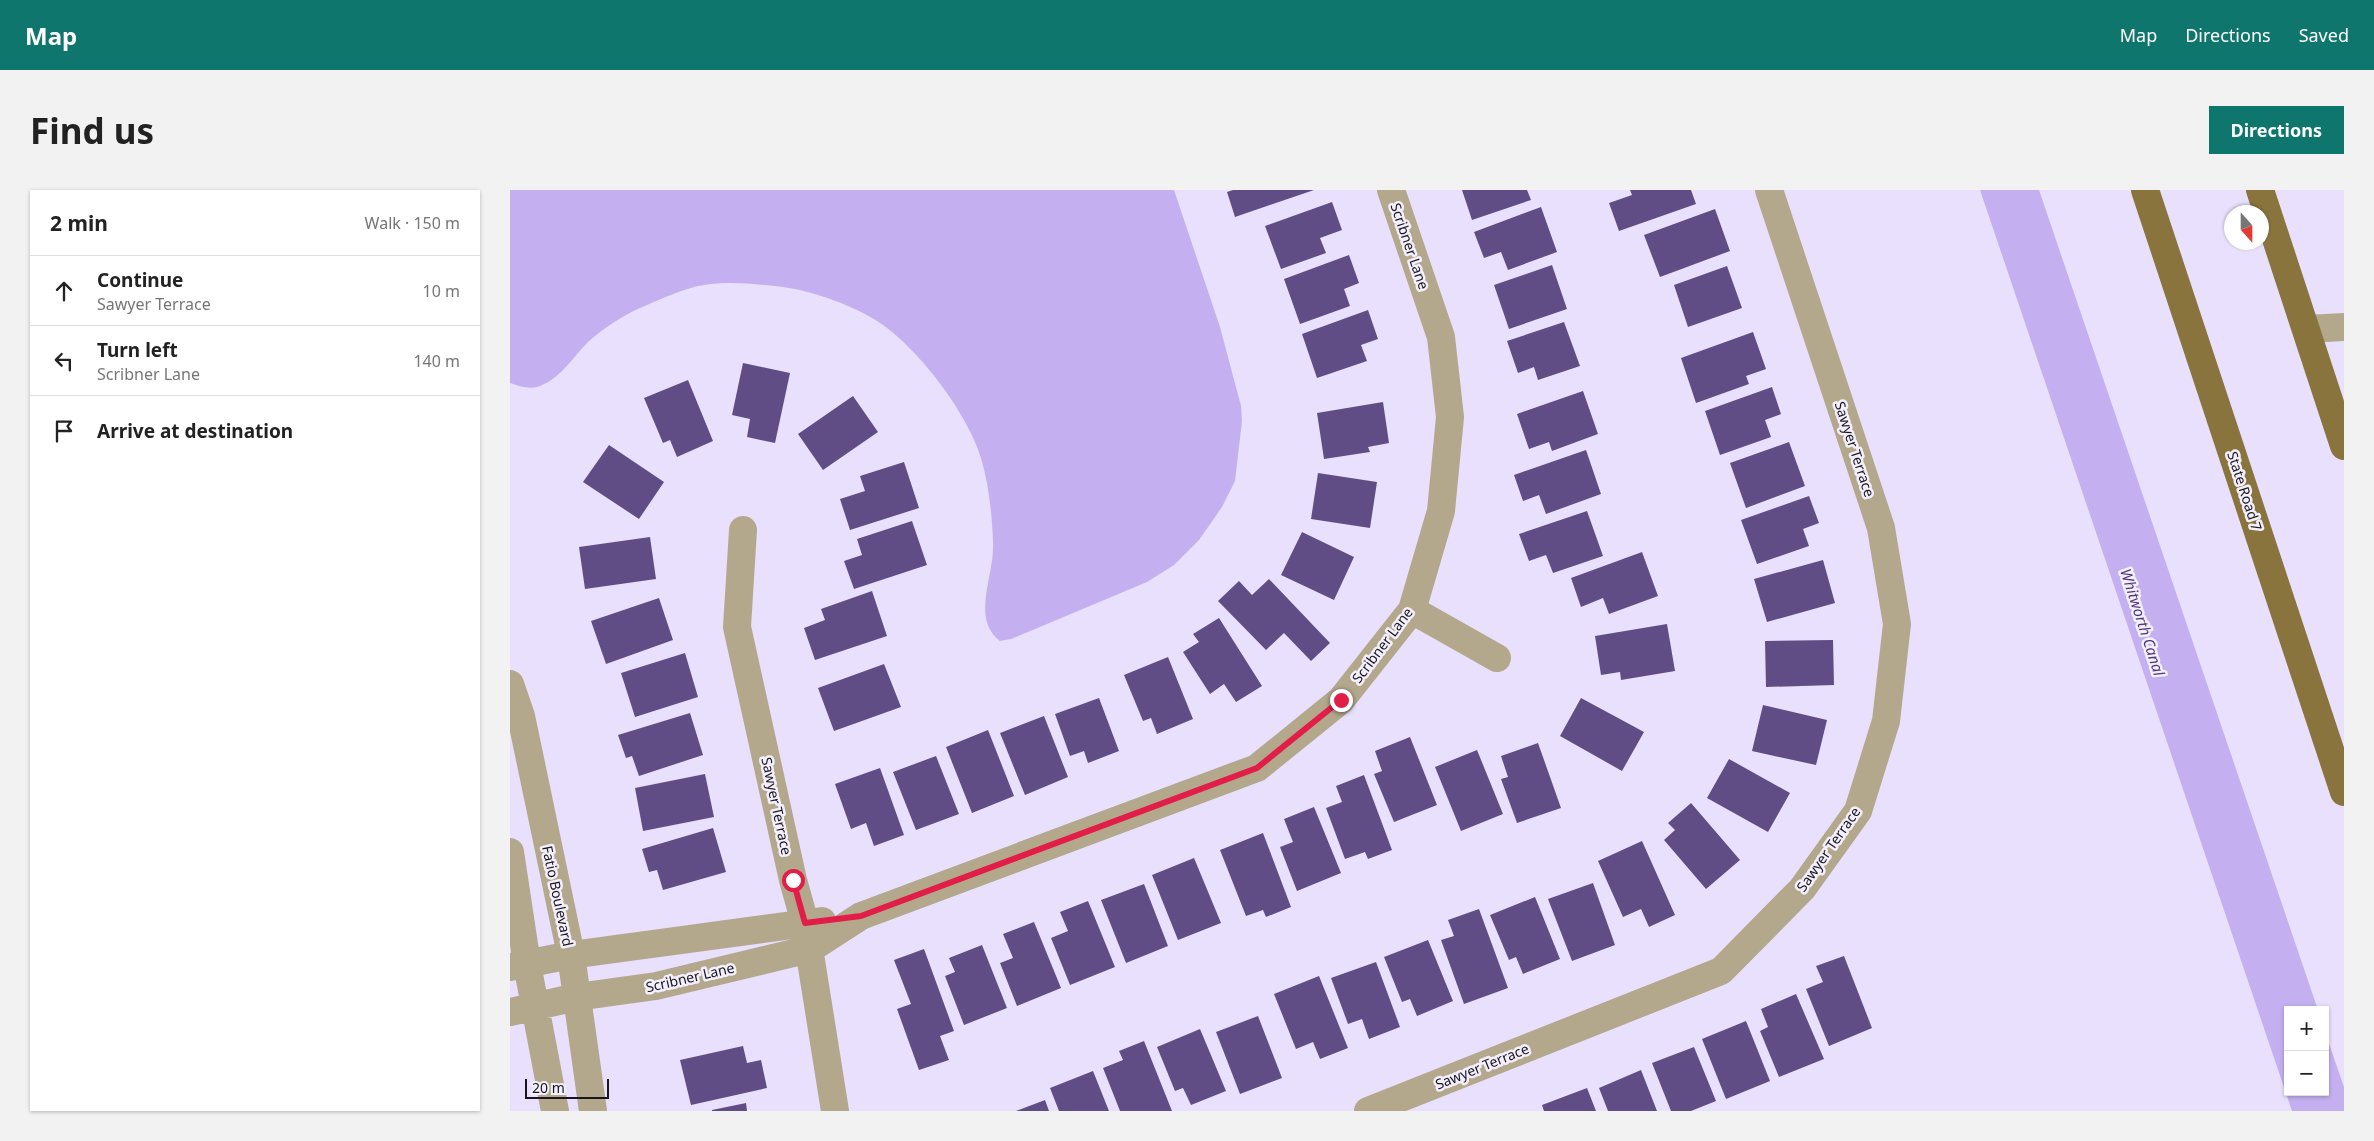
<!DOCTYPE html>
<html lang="en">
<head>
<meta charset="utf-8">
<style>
	body { margin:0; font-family:"Noto Sans",sans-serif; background:#f2f2f2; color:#222 }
	.controls { position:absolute; right:15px; bottom:15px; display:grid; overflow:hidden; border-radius:0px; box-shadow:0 1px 4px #0004 }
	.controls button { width:45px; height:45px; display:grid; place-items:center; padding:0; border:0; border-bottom:1px solid #e0e0e0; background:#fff; color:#222; font:25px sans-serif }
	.compass { position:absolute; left:1714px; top:15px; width:45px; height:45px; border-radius:50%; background:#fff; box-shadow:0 1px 4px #0004; rotate:159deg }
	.scale { position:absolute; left:15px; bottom:12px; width:84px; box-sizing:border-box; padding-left:5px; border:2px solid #18151f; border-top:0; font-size:14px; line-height:18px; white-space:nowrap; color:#18151f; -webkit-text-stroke:4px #f3f0fc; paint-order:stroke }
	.stop { position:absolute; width:15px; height:15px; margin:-11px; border:4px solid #e11d48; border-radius:50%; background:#fff }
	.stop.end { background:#e11d48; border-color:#fff; box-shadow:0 1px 5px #0008 }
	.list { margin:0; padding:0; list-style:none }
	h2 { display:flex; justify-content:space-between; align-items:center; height:65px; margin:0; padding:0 20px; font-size:21px }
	h2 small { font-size:16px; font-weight:400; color:#767676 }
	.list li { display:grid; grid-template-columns:32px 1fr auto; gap:15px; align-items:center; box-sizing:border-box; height:70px; padding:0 20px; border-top:1px solid #e0e0e0 }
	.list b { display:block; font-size:19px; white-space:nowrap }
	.list p { margin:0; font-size:16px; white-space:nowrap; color:#767676 }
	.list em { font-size:16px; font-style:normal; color:#767676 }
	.icon { flex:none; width:28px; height:28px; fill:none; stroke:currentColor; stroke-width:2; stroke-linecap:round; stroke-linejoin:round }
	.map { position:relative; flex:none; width:1834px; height:921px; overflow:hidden; border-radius:0px }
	header { display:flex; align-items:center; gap:30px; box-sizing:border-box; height:70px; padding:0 25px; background:#0f766e; color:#fff }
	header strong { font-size:24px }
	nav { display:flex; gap:28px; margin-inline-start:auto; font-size:18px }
	.intro { display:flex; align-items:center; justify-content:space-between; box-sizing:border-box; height:120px; padding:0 30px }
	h1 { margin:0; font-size:35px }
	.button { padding:12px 22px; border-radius:0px; background:#0f766e; color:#fff; font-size:18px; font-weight:700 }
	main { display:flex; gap:30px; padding:0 30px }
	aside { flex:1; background:#fff; border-radius:0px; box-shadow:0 1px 4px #0004 }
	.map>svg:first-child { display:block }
	.water { fill:#c4b0f0 }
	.building { fill:#614d86 }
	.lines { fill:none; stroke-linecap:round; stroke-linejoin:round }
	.minor { stroke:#b3a88c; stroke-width:28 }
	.major { stroke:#89743d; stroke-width:28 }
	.route { stroke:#e11d48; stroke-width:6 }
	.labels { text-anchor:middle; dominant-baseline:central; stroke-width:5; stroke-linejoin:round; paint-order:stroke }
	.street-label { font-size:14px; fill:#18151f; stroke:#f3f0fc }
	.water-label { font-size:15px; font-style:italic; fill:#51347e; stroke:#f3f0fc }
</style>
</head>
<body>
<header>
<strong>Map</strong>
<nav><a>Map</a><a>Directions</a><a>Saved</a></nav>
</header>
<div class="intro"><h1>Find us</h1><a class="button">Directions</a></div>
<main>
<aside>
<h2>2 min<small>Walk · 150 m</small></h2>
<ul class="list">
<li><svg class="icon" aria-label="ahead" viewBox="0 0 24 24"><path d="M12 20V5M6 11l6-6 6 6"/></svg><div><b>Continue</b><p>Sawyer Terrace</p></div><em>10 m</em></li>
<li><svg class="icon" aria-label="left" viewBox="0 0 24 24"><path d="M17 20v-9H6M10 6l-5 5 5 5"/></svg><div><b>Turn left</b><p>Scribner Lane</p></div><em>140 m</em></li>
<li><svg class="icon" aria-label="arrive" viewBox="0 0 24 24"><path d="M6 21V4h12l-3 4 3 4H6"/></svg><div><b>Arrive at destination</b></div></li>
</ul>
</aside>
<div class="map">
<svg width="1834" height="921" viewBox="0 0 1834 921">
	<rect width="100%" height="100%" fill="#e8e0fd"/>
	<path class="water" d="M0,0H664L710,137L731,216L732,231L725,291L712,317L689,350L664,375L637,392L501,449L490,451C460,428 485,386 483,352C482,325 479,295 471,268C458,224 409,159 370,133C345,116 303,101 273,97C245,94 215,90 188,96C171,100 153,108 137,115C115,124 96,136 78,152C63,167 51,188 30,196C21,200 9,196 0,193Z
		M1470,0H1529L1808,820H1778V902H1815V842L1834,897V921H1782Z"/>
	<path class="building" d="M723,0H804L725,27L717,2Z
		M952,0H1017L1021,10L962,30Z
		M1120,0H1181L1186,14L1109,41L1099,13L1122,5Z
		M822,12L832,40L810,48L816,63L771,79L755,36Z
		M1031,17L1047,62L998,80L991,62L974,68L964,42Z
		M1205,19L1220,61L1150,87L1134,45Z
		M839,65L849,93L834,99L840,116L790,134L774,89Z
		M1042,75L1057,119L999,139L984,95Z
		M1217,76L1232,118L1178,137L1164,95Z
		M858,120L868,149L851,155L857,171L807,188L792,144Z
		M1054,132L1070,176L1028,190L1024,177L1008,183L997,151Z
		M1243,142L1256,179L1236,186L1239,194L1186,213L1171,168Z
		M233,173L280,183L265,253L237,247L240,229L222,225Z
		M178,190L203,251L167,267L160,250L153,253L134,208Z
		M1262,197L1271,224L1255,230L1261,247L1210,265L1195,221Z
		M1073,201L1088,244L1042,261L1039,252L1019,259L1007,224Z
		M343,206L368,242L313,280L288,244Z
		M873,212L879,253L858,257L860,262L814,269L807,223Z
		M1279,252L1295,296L1236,318L1220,273Z
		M99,255L154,292L129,329L73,292Z
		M1076,260L1091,304L1036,324L1029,305L1013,311L1004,285Z
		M394,272L409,318L340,340L330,309L355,301L350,286Z
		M808,283L867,292L860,338L801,329Z
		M1299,306L1309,333L1293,339L1299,356L1247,374L1231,330Z
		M1077,321L1093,366L1043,383L1036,365L1019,371L1009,344Z
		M402,331L417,375L344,399L334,371L352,365L347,349Z
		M792,342L844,367L824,410L771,385Z
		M140,347L146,389L75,399L69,357Z
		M1132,362L1148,406L1099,424L1093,408L1071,417L1061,388Z
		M1313,370L1325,413L1257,432L1244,389Z
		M759,389L820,453L801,471L774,443L756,460L708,411L729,391L742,405Z
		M362,401L377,446L305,470L294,438L315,430L311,419Z
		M149,408L163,450L96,474L81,431Z
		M709,428L752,496L726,512L714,494L700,504L673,462L689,452L683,444Z
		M1157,434L1165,481L1111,490L1110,482L1091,485L1085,446Z
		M1323,450L1324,495L1256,497L1255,451Z
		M175,463L188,507L125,527L111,483Z
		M658,467L683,529L647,544L641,528L633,531L614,485Z
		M374,474L391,517L324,541L308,498Z
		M589,508L609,561L578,573L574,561L560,566L545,524Z
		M1071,508L1134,542L1112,581L1050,546Z
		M1253,515L1317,530L1306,575L1242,561Z
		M180,523L193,565L129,586L122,566L116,568L108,545Z
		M534,526L558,587L515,605L490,543Z
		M478,540L504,606L462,623L436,557Z
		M900,547L927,615L884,632L864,584L872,581L865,561Z
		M1028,553L1051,618L1007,633L991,589L998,587L991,566Z
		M967,560L993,624L951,641L925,577Z
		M426,566L449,624L406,640L383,582Z
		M1219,569L1280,603L1258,642L1197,608Z
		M370,578L394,645L364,656L356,633L341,639L325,594Z
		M195,584L204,627L133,641L125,598Z
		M854,585L882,660L858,669L855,662L835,669L816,618L832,612L826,596Z
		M1181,613L1230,670L1196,699L1154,650L1165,640L1158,633Z
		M804,617L831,683L787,701L770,657L783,652L774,629Z
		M203,638L216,682L153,700L147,680L139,682L132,659Z
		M753,643L781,717L756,727L753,720L736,726L710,660Z
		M1132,651L1165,725L1139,737L1131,719L1113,727L1088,671Z
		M684,668L711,733L668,750L642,685Z
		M1083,693L1105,755L1062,771L1038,709Z
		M634,694L658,756L616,773L591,710Z
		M1025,707L1050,769L1013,784L1006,767L999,770L980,725Z
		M578,711L605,777L560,795L541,748L558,741L550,722Z
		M969,719L998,798L954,814L931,750L944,746L938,730Z
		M524,732L551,798L507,816L490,773L503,768L493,744Z
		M918,750L943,811L907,826L900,809L892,812L874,767Z
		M472,755L497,818L454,835L435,786L445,782L439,768Z
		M414,759L444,841L430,846L439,870L409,880L387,819L401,814L384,770Z
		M1334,766L1362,838L1319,856L1296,799L1313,792L1306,776Z
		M866,772L890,837L859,849L852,829L838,834L821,788Z
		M809,786L838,858L810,869L803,852L786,859L764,804Z
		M1286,804L1314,869L1269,887L1250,841L1258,837L1251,819Z
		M748,826L772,888L730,904L706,842Z
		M1236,831L1260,891L1216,909L1192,849Z
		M690,839L716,901L681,915L673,898L665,901L647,857Z
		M634,851L662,921H610L593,878L613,870L609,861Z
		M233,856L237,873L251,870L257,898L181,915L170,870Z
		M1184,857L1206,911L1181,921H1161L1142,873Z
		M1131,880L1147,921H1098L1089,898Z
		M583,881L599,921H549L540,898Z
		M1077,898L1086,921H1034L1032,915Z
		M535,910L539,921H506Z
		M236,913L237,921H202V920Z"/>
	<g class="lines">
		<path class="minor" d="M1797,139L1834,137
			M233,340L227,437L283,690L295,733L325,921
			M902,420L987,468
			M0,494L11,526L61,765L83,921
			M0,662L17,774L45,921
			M0,777L61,765L312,731
			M0,822L67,807L146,796L300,759L351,726L747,578L831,510L902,420L931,321L940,227L931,147L881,0
			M858,921L1211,781L1292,699L1348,621L1376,531L1387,434L1371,338L1259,0"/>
		<path class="major" d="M1635,0L1834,602
			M1750,0L1834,256"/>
	</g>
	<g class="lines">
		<path class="route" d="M283,690L295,733L351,726L747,578L831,510"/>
	</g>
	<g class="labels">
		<g class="street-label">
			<text transform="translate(900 56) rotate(71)">Scribner Lane</text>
			<text transform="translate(1345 259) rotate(72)">Sawyer Terrace</text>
			<text transform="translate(1735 301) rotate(72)">State Road 7</text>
			<text transform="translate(872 455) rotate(-53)">Scribner Lane</text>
			<text transform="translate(267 616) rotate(78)">Sawyer Terrace</text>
			<text transform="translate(1318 659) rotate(-55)">Sawyer Terrace</text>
			<text transform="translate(48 706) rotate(78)">Fatio Boulevard</text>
			<text transform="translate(180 787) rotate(-13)">Scribner Lane</text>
			<text transform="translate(972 876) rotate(-22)">Sawyer Terrace</text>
		</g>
		<g class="water-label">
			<text transform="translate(1633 432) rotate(72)">Whitworth Canal</text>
		</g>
	</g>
</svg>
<div class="controls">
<button>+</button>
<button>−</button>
</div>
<svg class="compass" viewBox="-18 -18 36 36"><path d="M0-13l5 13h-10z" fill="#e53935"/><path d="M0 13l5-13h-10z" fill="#767676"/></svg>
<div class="scale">20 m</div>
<div class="stop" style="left:283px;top:690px"></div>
<div class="stop end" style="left:831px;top:510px"></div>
</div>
</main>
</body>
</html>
